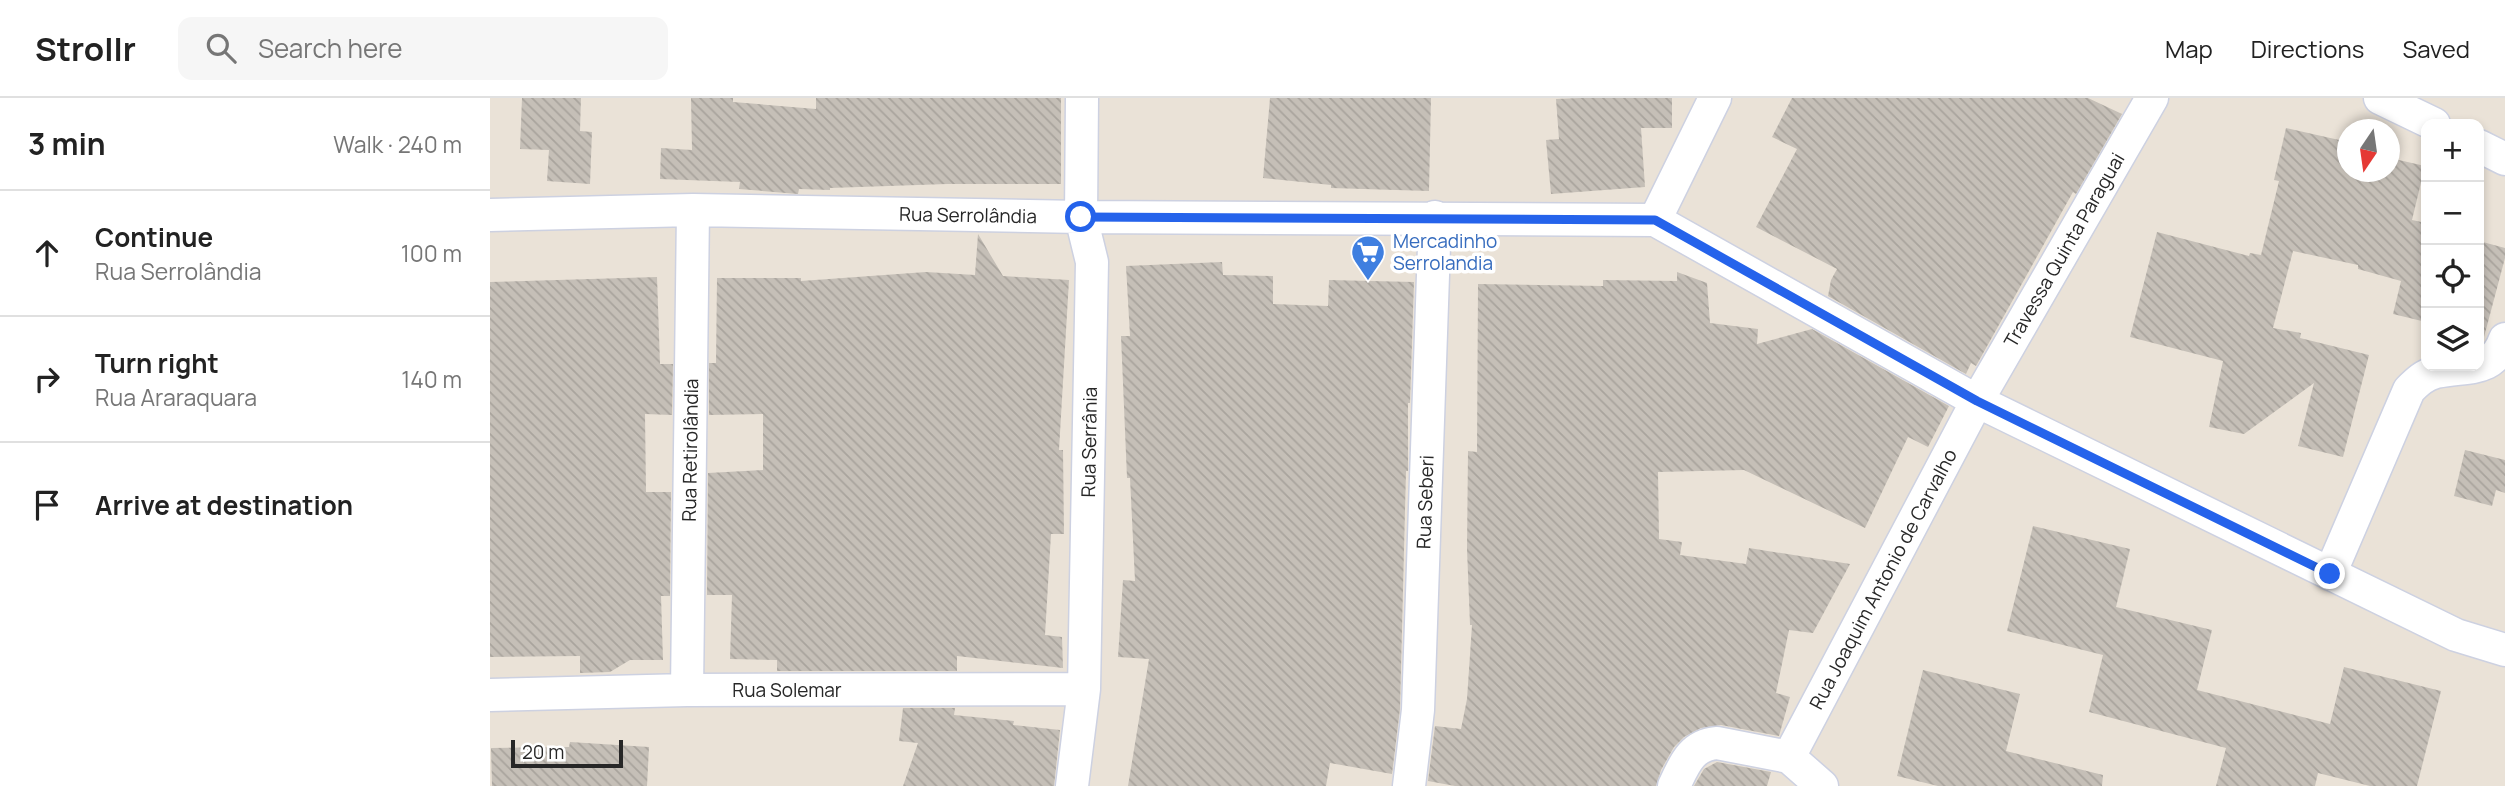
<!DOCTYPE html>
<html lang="en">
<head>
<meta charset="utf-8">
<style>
	body { margin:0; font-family:Manrope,sans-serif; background:#f6f6f6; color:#222 }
	.controls { position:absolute; right:21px; top:21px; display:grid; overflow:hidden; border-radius:14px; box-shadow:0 4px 10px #0003 }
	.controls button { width:63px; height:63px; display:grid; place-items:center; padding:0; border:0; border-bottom:2px solid #e0e0e0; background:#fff; color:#222; font:35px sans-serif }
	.compass { position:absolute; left:1847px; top:21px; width:63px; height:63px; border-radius:50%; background:#fff; box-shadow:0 4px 10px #0003; rotate:193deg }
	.scale { position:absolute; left:21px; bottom:18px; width:112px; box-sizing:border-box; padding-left:7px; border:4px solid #272727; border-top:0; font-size:19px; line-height:24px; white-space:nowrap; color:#272727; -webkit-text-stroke:5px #fff; paint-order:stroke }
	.stop { position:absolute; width:21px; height:21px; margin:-16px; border:5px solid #2563eb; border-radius:50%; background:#fff }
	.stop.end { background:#2563eb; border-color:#fff; box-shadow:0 2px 7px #0008 }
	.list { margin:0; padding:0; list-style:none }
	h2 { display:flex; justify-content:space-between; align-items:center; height:91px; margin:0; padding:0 28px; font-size:30px }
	h2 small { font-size:23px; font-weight:400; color:#767676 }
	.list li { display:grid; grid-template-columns:46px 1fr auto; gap:21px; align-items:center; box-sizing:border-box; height:126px; padding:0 28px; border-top:2px solid #e0e0e0 }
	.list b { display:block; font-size:26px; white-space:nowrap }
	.list p { margin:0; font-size:23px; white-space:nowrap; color:#767676 }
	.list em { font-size:23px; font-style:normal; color:#767676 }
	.icon { flex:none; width:38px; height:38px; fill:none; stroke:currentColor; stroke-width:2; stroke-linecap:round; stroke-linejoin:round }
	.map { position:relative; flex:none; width:2015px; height:688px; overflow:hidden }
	header { display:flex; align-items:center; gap:42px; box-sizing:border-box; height:98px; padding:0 35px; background:#fff; border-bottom:2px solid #e0e0e0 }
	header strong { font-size:33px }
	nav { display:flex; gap:38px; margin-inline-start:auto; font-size:24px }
	.search { width:490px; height:63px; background:#f6f6f6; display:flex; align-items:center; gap:18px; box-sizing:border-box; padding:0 24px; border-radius:14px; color:#767676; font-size:26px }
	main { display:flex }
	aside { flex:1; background:#fff }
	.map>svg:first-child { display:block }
	.building { fill:url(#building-back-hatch) }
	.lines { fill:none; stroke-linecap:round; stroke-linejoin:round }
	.street-casing { stroke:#cdd1e1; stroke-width:35 }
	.street { stroke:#fff; stroke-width:32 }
	.route { stroke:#2563eb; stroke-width:9 }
	.labels { text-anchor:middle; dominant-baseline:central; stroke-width:7; stroke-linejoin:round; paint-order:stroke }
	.street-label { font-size:19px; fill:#272727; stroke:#fff }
	.shop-label { font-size:19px; fill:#366cbe; stroke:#fff; text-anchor:start }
</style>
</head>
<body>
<header>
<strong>Strollr</strong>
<div class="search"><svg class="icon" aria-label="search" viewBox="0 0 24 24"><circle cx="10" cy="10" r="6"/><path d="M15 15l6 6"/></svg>Search here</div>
<nav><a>Map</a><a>Directions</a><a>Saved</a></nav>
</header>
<main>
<aside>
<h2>3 min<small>Walk · 240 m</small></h2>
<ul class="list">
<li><svg class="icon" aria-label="ahead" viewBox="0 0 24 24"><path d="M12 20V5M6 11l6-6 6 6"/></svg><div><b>Continue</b><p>Rua Serrolândia</p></div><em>100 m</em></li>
<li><svg class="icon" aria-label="right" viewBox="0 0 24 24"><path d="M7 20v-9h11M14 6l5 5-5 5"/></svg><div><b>Turn right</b><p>Rua Araraquara</p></div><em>140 m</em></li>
<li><svg class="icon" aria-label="arrive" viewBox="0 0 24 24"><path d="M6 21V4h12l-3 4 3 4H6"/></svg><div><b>Arrive at destination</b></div></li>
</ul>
</aside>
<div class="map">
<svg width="2015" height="688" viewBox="0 0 2015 688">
	<defs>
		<pattern id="building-back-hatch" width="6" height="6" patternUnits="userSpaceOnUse" patternTransform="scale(1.75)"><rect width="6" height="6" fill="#c5bfb7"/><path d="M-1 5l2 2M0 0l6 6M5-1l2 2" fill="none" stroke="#a9a49d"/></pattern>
	</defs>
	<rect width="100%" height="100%" fill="#eae2d7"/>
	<path class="building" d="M32,0H91L90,33L102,34L100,86L57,83L59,52L30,51Z
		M201,0H243V4L326,11V0H571V86H457L340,90V92L309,91L308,96L249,91L250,84L170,81L171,50L202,52Z
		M780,0H941L939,93L841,90V87L773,80Z
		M1090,0H1182V30H1151L1155,89L1061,96L1056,42L1069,41L1066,1Z
		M1302,0H1598L1632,16L1586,96L1583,94L1486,268L1481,265L1476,276L1338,198L1341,182L1347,171L1266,129L1307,51L1282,39Z
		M1796,30L1858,44V74H1900V60L1935,68L1922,122L1936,125V224L1903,216L1911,183L1868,171V167L1803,153L1783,230L1811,235L1810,240L1879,257L1853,359L1808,348L1824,285L1754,336L1719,329L1733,263L1640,239L1667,134L1759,158L1760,155L1771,157L1789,83L1784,82Z
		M488,136L513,178L579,182L569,352H573L574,436H561L555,537L572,539L573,570L467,558V573H287V562L240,561L242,497H217L218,375L273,372V316L219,317V265H226L227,180H311V183L436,174L485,177Z
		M1989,143L2015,150V160L1994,239L1989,238Z
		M732,164L733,177L783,178V206L838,208L839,182L924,184L920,305H918V373H916L910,611L902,676L840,665L836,688H638L659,561L628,559L633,482L645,483L640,380H637L631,238H640L636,168Z
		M1187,174L1217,185L1220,225L1268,231L1267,246L1322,231L1459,308L1438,349L1418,339L1375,430L1254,372L1168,374L1169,441L1192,444L1190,457L1256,466L1259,450L1360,466L1323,535L1299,532L1286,595L1300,599L1289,638L1231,627L1211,630L1194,639L1184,649L1171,672L1166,688H965L938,683L945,628L971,631L977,601L982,527H980L977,451L978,353L987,354L988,186L1113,188V182L1187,183Z
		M167,179L170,266H183L182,317L155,316L156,394H181L180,498H171L173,562H140L120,574L90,575V558L0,559V184Z
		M1975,352L2015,362V395L2006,392L2002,408L1964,398Z
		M1543,428L1640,451L1626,509L1722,532L1707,592L1840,626L1854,569L1951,593L1927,688H1880L1828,675L1825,688H1726L1736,650L1599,614L1613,557L1517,533Z
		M1433,572L1530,596L1516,653L1613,677L1612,688H1448L1407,678Z
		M413,610H465L464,617L524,623L523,627L570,632L564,688H413L428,645L409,643Z
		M80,644L159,649L157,688H2L1,650L79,649Z
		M1227,664L1281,674L1277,688H1204L1214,671Z"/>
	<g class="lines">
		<g class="street-casing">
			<path id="street" d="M1890,0L1944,26
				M1989,48L2015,61
				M0,117L203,112L591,119L1165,122L1487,303L1966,537L2015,552
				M1165,122L1225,0
				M1840,476L1919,292C1927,284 1934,277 1946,274C1977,267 2003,276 2015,241
				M197,592L203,112
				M0,597L197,592L594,591
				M582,688L594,591L602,164L591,119L592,0
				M919,688L928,612L945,119
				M1184,688C1194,667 1201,647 1227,645L1299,659
				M1332,688L1299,659L1487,303L1662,0"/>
		</g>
		<use href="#street" class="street"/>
	</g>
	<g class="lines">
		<path class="route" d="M591,119L1165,122L1487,303L1840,476"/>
	</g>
	<defs>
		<g id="supermarket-pin" transform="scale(1.75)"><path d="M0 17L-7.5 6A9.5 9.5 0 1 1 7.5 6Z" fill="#3f7fe0" stroke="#fff"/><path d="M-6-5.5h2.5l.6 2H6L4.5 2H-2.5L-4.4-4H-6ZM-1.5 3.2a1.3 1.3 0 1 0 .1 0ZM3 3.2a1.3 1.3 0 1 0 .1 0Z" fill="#fff"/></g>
	</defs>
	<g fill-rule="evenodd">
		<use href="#supermarket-pin" x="878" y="154"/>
	</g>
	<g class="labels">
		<g class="street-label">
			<text transform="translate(478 117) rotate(1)">Rua Serrolândia</text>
			<text transform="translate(1574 152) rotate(-60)">Travessa Quinta Paraguai</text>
			<text transform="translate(599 344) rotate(-89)">Rua Serrânia</text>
			<text transform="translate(200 352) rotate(-89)">Rua Retirolândia</text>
			<text transform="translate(935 404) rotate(-88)">Rua Seberi</text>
			<text transform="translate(1393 481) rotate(-62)">Rua Joaquim Antonio de Carvalho</text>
			<text x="297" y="592">Rua Solemar</text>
		</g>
		<g class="shop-label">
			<text x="903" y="143">Mercadinho<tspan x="903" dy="22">Serrolandia</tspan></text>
		</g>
	</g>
</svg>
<div class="controls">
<button>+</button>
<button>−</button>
<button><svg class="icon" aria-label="locate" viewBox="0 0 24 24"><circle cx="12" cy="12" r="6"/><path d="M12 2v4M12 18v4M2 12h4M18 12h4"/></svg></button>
<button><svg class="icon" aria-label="layers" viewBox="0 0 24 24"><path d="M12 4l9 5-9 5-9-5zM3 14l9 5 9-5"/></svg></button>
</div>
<svg class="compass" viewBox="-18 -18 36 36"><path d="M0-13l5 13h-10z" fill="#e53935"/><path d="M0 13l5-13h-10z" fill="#767676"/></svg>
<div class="scale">20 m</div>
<div class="stop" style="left:591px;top:119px"></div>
<div class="stop end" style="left:1840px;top:476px"></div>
</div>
</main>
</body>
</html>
